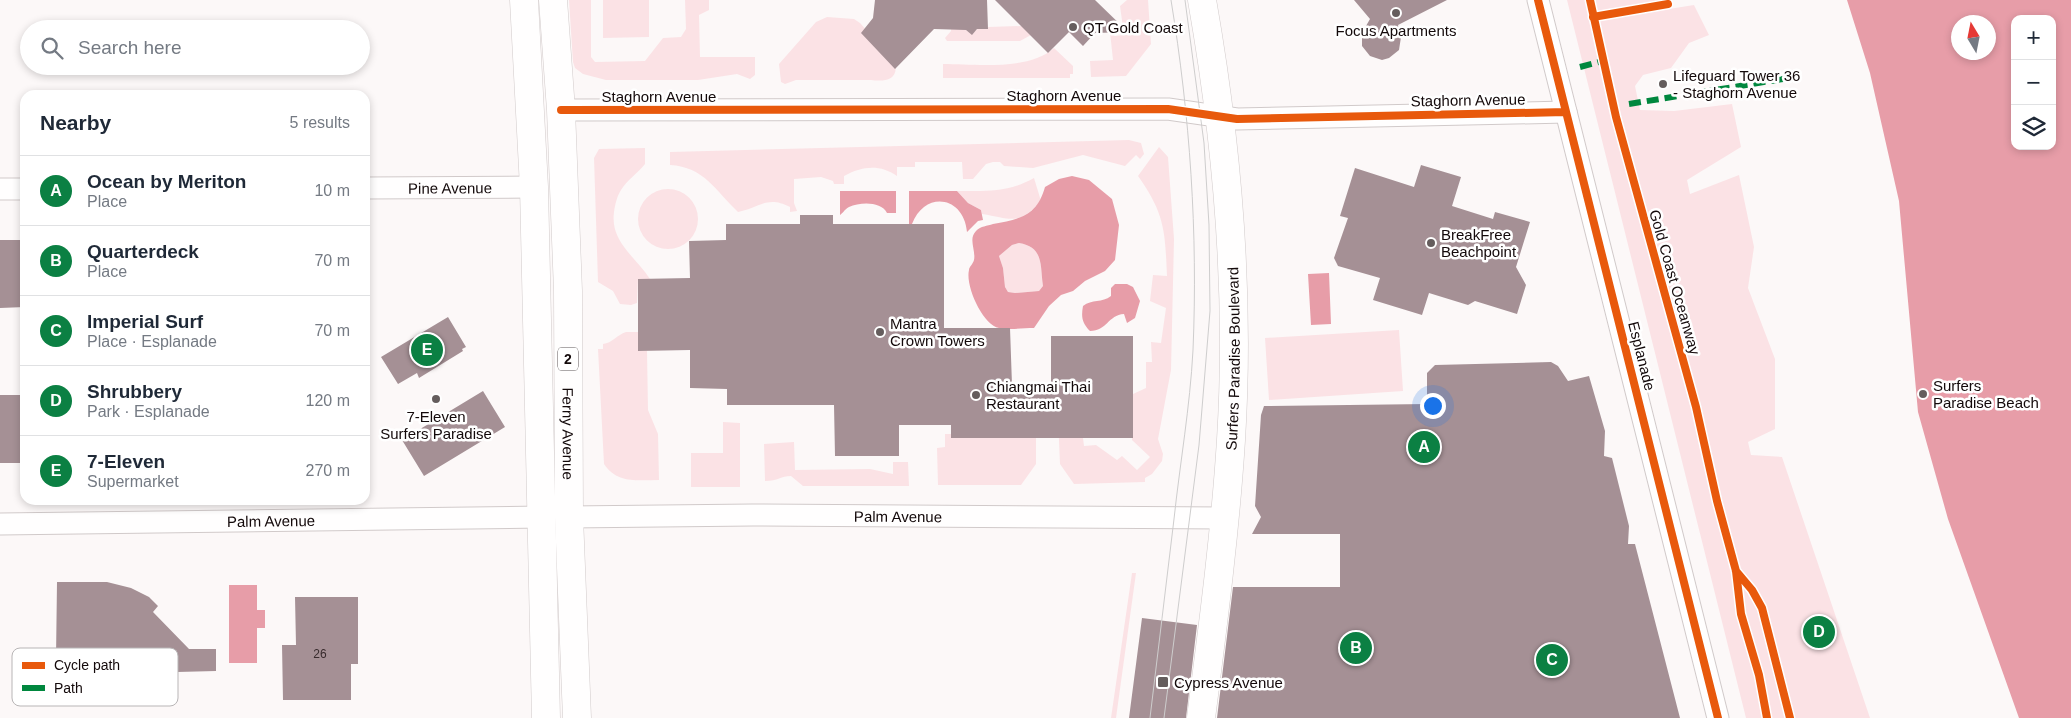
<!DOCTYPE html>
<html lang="en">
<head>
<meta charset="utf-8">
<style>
	body { margin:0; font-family:Arial,sans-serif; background:#f6f6f7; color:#1f2937 }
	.controls { position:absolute; right:15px; top:15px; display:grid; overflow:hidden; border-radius:10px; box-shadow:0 2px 8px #0003 }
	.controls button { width:45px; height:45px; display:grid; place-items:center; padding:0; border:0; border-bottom:1px solid #e0e1e3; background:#fff; color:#1f2937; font:25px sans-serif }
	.compass { position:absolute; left:1951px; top:15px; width:45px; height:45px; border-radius:50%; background:#fff; box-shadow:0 2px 8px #0003; rotate:350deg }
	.you { position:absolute; left:1432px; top:405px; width:18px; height:18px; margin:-12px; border:4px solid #fff; border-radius:50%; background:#1a73e8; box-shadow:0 0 0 8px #1a73e833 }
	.badge { display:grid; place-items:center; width:32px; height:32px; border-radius:50%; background:#0b8043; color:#fff; font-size:16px; font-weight:700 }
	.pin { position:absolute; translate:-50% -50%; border:2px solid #fff; box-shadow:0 1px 5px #0006 }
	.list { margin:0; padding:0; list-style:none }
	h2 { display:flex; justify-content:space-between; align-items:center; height:65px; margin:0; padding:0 20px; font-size:21px }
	h2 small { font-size:16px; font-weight:400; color:#747a83 }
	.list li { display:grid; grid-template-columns:32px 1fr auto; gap:15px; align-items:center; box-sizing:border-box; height:70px; padding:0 20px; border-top:1px solid #e0e1e3 }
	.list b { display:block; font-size:19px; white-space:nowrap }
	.list p { margin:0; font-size:16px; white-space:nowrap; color:#747a83 }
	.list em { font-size:16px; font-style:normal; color:#747a83 }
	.icon { flex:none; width:28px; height:28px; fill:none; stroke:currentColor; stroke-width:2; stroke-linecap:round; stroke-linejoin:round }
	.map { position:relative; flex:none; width:2071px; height:718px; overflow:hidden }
	.search { position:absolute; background:#fff; box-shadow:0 2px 8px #0003; left:20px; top:20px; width:350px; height:55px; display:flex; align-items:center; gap:12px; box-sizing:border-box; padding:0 18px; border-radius:28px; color:#747a83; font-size:19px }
	.panel { position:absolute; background:#fff; box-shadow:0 2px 8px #0003; left:20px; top:90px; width:350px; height:415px; border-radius:15px }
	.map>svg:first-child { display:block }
	.green { fill:#fbe2e5 }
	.water { fill:#e79da8; fill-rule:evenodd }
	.building { fill:#a59095 }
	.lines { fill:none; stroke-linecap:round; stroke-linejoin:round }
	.street-casing { stroke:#d1caca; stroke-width:23 }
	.secondary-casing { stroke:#d1caca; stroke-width:29 }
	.highway-casing { stroke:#d1caca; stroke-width:29 }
	.street { stroke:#fffefe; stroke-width:21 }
	.secondary { stroke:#fffefe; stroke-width:28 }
	.highway { stroke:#fffefe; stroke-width:28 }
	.tram { stroke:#cecdcd; stroke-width:1 }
	.quiet { stroke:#00873e; stroke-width:6; stroke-dasharray:12 6; stroke-linecap:butt }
	.cycleway-casing { stroke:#fff; stroke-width:11 }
	.cycleway { stroke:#e8590c; stroke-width:8 }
	.poi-dot { fill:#655d5d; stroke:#fff; stroke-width:2 }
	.labels { text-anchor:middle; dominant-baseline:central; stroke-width:5; stroke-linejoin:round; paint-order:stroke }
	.number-label { font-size:12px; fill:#382b2d }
	.shield { fill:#fff; stroke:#5a5354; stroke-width:1 }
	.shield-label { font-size:14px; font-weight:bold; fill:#13090a }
	.poi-label { font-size:15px; fill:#13090a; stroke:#fff; text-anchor:start }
	.street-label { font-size:15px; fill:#13090a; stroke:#fff }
	.key { fill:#fff; stroke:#b8b5b6; stroke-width:1 }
	.key-label { font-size:14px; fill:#13090a }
</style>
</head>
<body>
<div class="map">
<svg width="2071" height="718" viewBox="0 0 2071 718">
	<rect width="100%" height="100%" fill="#fcf8f8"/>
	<path class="green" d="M569,0H591V57L595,62L645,61L663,38L681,37L686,29L685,0H709V10L699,15L700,57H755V75L750,79L737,74L698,80H606L583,74L575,68L573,62Z
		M603,0H649V37L603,38Z
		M1127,0H1148L1151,44L1126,76L1091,77L1090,61L1113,60L1110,32L1115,36L1124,35L1120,6Z
		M1567,0H1667L1669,9L1694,5L1709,35L1689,43L1671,68L1643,75L1635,86L1640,110L1674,111L1732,104L1741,147L1687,180L1690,194L1739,175L1754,247L1748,288L1775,359V429L1748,442L1751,455L1782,457L1870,718H1746Z
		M827,17L854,19L860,23L895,62C899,80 885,82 871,80H796L785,84L781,82L779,64L816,22Z
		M951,20L972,34L977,29H988V27L1022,26L1031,35L1020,41H947L945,38L951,31Z
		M1054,48L1073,66V74H1070V78H943V64C975,64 1029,71 1054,48Z
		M1129,140L1141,143L1144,154L1140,159L1136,155L1125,166L1083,155L1033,168L1004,166L1000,162H993L986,164L973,179H963L962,162H915V167H897V176C880,164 862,166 844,176V184H834L833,181L821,177L794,179V203L797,211L790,212V207C767,195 759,208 738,212C715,190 704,167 670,165V152Z
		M1159,147L1168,157L1174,239L1171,370L1158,439L1163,454L1162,461L1152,474L1145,478V482L1074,484L1060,464L1058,417L1083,438L1084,446L1096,445L1117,460L1122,456L1137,470L1150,457L1132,440L1133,394L1146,388V362H1152L1151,342L1161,343L1166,308L1150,301L1153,275L1167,276C1165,231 1165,214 1138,176Z
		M645,148V164C638,173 627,180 621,190C617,196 615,205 614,212C610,242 635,256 650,279H638L637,303L631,305L620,304L613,291L598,282L594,158L599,149Z
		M1034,178L1041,201C1018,226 1013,219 982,214L981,210L968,203L957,191C987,191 1007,193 1034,178Z
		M638 219a30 30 0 1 1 60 0a30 30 0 1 1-60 0Z
		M1019,243C1044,247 1040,265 1043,286L1039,291L1015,293L1008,292L1005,287L1003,268L999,256L1012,245Z
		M1399,330L1403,391L1269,400L1265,338Z
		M626,332H638V351H647L648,410L658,434L659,480C638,480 617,484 604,464L598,349H603V344C612,343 617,335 626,332Z
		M723,422L740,423V487H691V453H723Z
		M945,434H951L952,438L1036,437V464L1021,485H938L937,448L945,447Z
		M794,442L795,470L870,469L893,474V462H908L909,486H803L791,476C781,476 778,481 765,481L764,444Z
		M1132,573H1136L1116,718H1111Z"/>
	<path class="water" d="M1847,0H2071V718H2019L1948,519L1918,412L1899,201L1870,73ZM2015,19H2052V146H2015ZM1958,22H1988V52H1958Z
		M1072,176L1089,180L1112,199L1119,225L1115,260L1105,271L1085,281L1073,291L1061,295L1049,306L1034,328C1023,328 1010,330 999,328C983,325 965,286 969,270C969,267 973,264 974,260C976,250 968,239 976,231C981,226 987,226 993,224C1020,219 1037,216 1045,187L1059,179ZM1019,243C1044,247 1040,265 1043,286L1039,291L1015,293L1008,292L1005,287L1003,268L999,256L1012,245Z
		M840,191H896V213H887C881,201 860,202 849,207C844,210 843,213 840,215Z
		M909,191H957L968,203L981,210L983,220L978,221L967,232C964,196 925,190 912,224H909Z
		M1329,273L1331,324L1311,325L1308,274Z
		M1115,284H1127L1133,287L1140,301L1135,318L1127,323L1124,314C1108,315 1107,331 1090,331C1082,323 1081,317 1083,306C1092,299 1102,303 1111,296V288Z
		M229,585H257V610H265V628H257V663H229Z"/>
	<path class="building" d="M875,0H987L988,29H977L972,35L966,30L934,29L895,69L861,33L873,18Z
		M995,0H1095L1128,32L1095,33L1083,46L1069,32L1048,53Z
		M1354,0H1447L1398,25L1401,37L1399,50L1389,58L1382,60L1370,56L1362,46V33L1370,19Z
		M1421,165L1461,177L1452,206L1493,219L1495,212L1530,222L1516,267L1526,285L1517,314L1475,301L1468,305L1429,293L1422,315L1373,300L1380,278L1338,266L1334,258L1348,218L1340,216L1355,168L1414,187Z
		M800,215H833V224H944V328H1010L1012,385H1051V336H1133V438H951V425H899V456H835L834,405H727V389L690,388V350L638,351V279L690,278L689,241L726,240V224H800Z
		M0,240H25V307L0,308Z
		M448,317L466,347L462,349L463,351L419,378L417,373L398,384L381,357Z
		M1551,362L1558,366L1568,381L1589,376L1605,431L1604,456L1612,458L1629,526L1628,544H1635L1680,718H1217L1233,587H1340V534H1252L1261,517L1255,506L1261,415L1264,406L1427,404V373L1435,365Z
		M483,391L505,427L424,476L402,440Z
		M0,395H25V463H0Z
		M57,582H107L131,588L149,597L158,606L153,612L189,649H216V671L177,672L168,702L119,705V702H105L103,673L89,658H56Z
		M295,597H358V664H351V700H283L282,645H296Z
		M1142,618L1197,625L1186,718H1129Z"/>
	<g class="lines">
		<g class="street-casing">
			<g id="street">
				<path d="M1538,0L1718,718"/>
				<path d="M561,110L1168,109L1237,119L1566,112"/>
				<path id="s1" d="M365,188L534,187"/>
				<path d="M0,189H25"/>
				<path id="s2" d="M569,517L753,515L1225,518"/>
				<path id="s3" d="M0,524L542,517"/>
			</g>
		</g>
		<g class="secondary-casing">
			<g id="secondary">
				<path id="s4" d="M1201,718C1213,625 1225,534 1231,440C1240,296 1227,142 1202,0"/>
			</g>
		</g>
		<g class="highway-casing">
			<g id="highway">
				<path d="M524,0L534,187L546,718"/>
				<path id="s5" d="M553,0L561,110L568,291L569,517L577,718"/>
			</g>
		</g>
		<use href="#street" class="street"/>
		<use href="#secondary" class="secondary"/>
		<use href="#highway" class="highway"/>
		<path class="tram" d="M1150,718C1158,652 1166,585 1174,519C1180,463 1190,407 1193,350C1198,233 1190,116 1171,0
			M1164,718L1199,445L1210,311L1209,225L1204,143L1185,0"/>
		<path class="quiet" d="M1580,67L1603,61
			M1629,104L1783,79"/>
		<g class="cycleway-casing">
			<path id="cycleway" d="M1538,0L1718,718
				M1590,0L1616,117L1696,407L1717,501L1736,571L1741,614L1759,675L1767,718
				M1593,17L1668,4
				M561,110L1168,109L1237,119L1566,112
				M1736,571L1752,590L1762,608L1790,718"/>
		</g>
		<use href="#cycleway" class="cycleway"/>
	</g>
	<g class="poi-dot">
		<circle cx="1396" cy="13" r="5"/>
		<circle cx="1073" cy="27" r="5"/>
		<circle cx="1663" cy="84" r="5"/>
		<circle cx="1431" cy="243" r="5"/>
		<circle cx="880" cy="332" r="5"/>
		<circle cx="1923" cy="394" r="5"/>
		<circle cx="976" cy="395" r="5"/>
		<circle cx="436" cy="399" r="5"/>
		<rect x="1157" y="676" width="12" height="12" rx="2.5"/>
	</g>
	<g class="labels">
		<g class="number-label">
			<text x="320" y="654">26</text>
		</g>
		<rect class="shield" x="558" y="347.5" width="20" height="23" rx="4"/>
		<g class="shield-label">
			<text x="568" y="359">2</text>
		</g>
		<g class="poi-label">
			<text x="1083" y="27">QT Gold Coast</text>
			<text x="1396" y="30" text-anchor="middle">Focus Apartments</text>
			<text x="1673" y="75">Lifeguard Tower 36<tspan x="1673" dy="17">- Staghorn Avenue</tspan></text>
			<text x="1441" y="234">BreakFree<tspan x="1441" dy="17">Beachpoint</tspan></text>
			<text x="890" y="323">Mantra<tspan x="890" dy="17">Crown Towers</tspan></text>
			<text x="1933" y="385">Surfers<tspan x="1933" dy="17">Paradise Beach</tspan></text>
			<text x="986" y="386">Chiangmai Thai<tspan x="986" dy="17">Restaurant</tspan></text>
			<text x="436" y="416" text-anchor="middle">7-Eleven<tspan x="436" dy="17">Surfers Paradise</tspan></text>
			<text x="1174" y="682">Cypress Avenue</text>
		</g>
		<g class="street-label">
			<text x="1064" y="95">Staghorn Avenue</text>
			<text x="659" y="96">Staghorn Avenue</text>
			<text transform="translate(1468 100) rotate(-1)">Staghorn Avenue</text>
			<text stroke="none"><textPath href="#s1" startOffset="85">Pine Avenue</textPath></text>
			<text transform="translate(1675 282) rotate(74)">Gold Coast Oceanway</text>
			<text transform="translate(1642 356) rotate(76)">Esplanade</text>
			<text stroke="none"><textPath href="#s4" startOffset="361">Surfers Paradise Boulevard</textPath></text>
			<text stroke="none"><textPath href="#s5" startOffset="434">Ferny Avenue</textPath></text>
			<text stroke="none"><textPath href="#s2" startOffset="329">Palm Avenue</textPath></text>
			<text stroke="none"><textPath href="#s3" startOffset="271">Palm Avenue</textPath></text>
		</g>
	</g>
	<rect x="12" y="648" width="166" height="58" rx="8" class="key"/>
	<rect x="22" y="662" width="23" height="7" fill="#e8590c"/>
	<rect x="22" y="685" width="23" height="6" fill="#00873e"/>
	<g class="key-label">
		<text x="54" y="670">Cycle path</text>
		<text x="54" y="693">Path</text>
	</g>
</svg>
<div class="controls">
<button>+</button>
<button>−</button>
<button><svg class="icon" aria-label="layers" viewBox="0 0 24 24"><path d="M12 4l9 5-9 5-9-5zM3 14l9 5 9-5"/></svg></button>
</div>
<svg class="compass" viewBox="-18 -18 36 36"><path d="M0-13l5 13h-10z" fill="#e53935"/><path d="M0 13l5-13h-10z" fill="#747a83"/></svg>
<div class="you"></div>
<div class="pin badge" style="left:1424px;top:447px">A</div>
<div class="pin badge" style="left:1356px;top:648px">B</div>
<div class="pin badge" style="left:1552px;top:660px">C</div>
<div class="pin badge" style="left:1819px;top:632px">D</div>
<div class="pin badge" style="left:427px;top:350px">E</div>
<div class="search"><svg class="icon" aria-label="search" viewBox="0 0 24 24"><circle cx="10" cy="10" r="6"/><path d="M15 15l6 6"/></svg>Search here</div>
<section class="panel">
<h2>Nearby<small>5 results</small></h2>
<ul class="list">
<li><span class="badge">A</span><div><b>Ocean by Meriton</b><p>Place</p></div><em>10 m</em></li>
<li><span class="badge">B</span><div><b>Quarterdeck</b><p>Place</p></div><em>70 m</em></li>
<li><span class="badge">C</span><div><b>Imperial Surf</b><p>Place · Esplanade</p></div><em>70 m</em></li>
<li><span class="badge">D</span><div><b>Shrubbery</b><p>Park · Esplanade</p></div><em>120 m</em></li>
<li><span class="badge">E</span><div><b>7-Eleven</b><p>Supermarket</p></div><em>270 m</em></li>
</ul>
</section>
</div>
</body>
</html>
